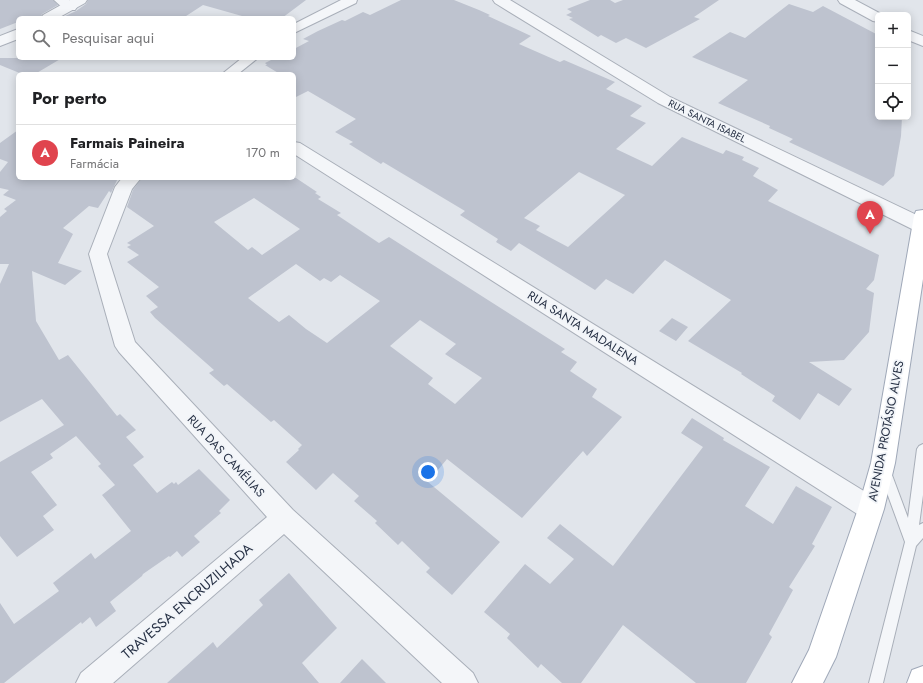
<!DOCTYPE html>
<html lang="pt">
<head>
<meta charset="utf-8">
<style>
	body { margin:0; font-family:Jost,sans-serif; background:#f2f2f2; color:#202124 }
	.controls { position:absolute; right:12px; top:12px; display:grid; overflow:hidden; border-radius:6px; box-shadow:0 2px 10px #0003 }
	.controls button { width:36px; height:36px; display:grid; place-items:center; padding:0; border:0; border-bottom:1px solid #e0e0e0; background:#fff; color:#202124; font:20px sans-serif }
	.you { position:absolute; left:428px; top:472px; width:14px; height:14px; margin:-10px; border:3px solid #fff; border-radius:50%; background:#1a73e8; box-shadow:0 0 0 6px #1a73e833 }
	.badge { display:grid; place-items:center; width:26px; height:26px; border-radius:50%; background:#dc3a49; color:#fff; font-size:13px; font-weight:700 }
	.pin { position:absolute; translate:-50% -33px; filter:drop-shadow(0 1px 2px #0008) }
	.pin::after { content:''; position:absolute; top:21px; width:14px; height:12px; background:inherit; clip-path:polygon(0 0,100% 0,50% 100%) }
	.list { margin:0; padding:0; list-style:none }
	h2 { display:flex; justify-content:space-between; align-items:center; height:52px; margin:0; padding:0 16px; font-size:17px }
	h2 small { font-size:13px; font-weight:400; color:#757577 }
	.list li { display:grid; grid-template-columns:26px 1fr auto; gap:12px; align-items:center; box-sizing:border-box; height:56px; padding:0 16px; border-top:1px solid #e0e0e0 }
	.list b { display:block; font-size:15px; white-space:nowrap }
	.list p { margin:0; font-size:13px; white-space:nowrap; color:#757577 }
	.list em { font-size:13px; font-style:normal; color:#757577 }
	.icon { flex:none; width:22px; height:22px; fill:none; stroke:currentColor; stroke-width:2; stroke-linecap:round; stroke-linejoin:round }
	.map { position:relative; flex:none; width:923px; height:683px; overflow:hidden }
	.search { position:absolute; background:#fff; box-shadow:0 2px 10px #0003; left:16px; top:16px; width:280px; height:44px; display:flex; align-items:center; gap:10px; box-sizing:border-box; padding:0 14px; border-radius:6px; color:#757577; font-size:15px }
	.panel { position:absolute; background:#fff; box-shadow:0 2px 10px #0003; left:16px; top:72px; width:280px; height:108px; border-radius:6px }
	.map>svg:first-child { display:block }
	.building { fill:#bec3cf; fill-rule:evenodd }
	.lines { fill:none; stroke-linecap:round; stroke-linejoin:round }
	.service-casing { stroke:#a9afb9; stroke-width:2 }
	.minor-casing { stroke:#a9afb9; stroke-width:2 }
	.tertiary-casing { stroke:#a9afb9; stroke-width:2 }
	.primary-casing { stroke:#9fa8b8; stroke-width:2 }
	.service { fill:#f4f6f9; fill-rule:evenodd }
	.minor { fill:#f4f6f9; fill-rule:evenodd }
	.tertiary { fill:#f4f6f9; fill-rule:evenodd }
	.primary { fill:#fff; fill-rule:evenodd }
	.labels { text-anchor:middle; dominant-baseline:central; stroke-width:3.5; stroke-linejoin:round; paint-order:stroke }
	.far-street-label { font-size:10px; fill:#273145; stroke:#f1f4f8 }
	.street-label { font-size:12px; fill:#273145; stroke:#f1f4f8 }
	.near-street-label { font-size:14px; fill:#273145; stroke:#f1f4f8 }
</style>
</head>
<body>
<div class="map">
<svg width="923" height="683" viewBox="0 0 923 683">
	<rect width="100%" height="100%" fill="#e1e5eb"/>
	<path class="building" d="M0,0H53L58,5L42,14L40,18H18V22L0,29Z
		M88,0H306L282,18H249L203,5L183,18H61L76,11L86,4Z
		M401,0H454L479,10L490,15L488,16L531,36L519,44L560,62L564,60L615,82L606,89L642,106L630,116L646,123L616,149L652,166L682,137L723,154L726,150L744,157L742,160L759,168L753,176L778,190L768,201L879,255L874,280L866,289L874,293L869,332L844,360L809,362L852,389L839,406L818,393L800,420L772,401L775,396L741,374L742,373L688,341L731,300L665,260L633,294L606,279L595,290L519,243L511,251L496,242L498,239L460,215L465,211L383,162L381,164L349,144L353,142L335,132L356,119L308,91L294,98V74H280L265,65H267L265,63L275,58H294V49L309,41L303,39L318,31L342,20L345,21L363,12L370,15ZM579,172L625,195L568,247L536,230L540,226L524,218Z
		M590,0H610L615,3L623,0H719L694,17L700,19L646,48L626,38L616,43L601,35L598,37L569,19L573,18L566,15L572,12L567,9Z
		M789,4L813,12L823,6L878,35V117H902L901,136L894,176L883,186L789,142L793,139L769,128L770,126L718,103L748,80L692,57L730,32L745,38Z
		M0,58H62L35,74H22L0,65Z
		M18,130V178H118L111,193L109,191L98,208L89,206L63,228L73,234L58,263L82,271L65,285L32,271L36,321L59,360L68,355L117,416L120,414L136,430L126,437L144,457L133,465L157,493L172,482L174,484L176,482L178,485L199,469L230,500L219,511L221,513L194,536L200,542L182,557L177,551L170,557L169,556L143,574L142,576L110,602L116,611L96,627L90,617L82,624L81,622L4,683H0V603L14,624L59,591L53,583L91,553L95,559L131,531L102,495L115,485L98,466L101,464L76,436L50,454L53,458L31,472L57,505L43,516L54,530L17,557L0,536V462L64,425L42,399L0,422V284L9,264H0V217L7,211L4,209L16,200L3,195L9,190L0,188V172L8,162L0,159V143Z
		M142,178H296L317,192L315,193L321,197L318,199L341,213L337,215L379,243L389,237L565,349L561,352L577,362L570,371L597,389L592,397L622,417L587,456L583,451L522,518L447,459L428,482L500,542L452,595L426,572L430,568L402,541L398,545L375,523L377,521L354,501L359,496L333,473L316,490L286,462L299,450L298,449L302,445L274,420L271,422L227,384L224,386L209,373L214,370L155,318L150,312L158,307L146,296L159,287L127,262L139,255L127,247L131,245L127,243L154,226L127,207L133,190ZM254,198L300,229L262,255L252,247L248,250L214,222ZM296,264L320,281L324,278L331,282L340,275L380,301L327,343L306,329L289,315L279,322L248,298ZM420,320L456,344L445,354L482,378L455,404L428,384L433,378L390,346Z
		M672,318L688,327L676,341L659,331Z
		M692,418L724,438L723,440L770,467L745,506L773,524L796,486L832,507L812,544L815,546L789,587L793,590L769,634L772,637L746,683H696L623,625L581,683H562L541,664L538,668L507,638L510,634L484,612L525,564L550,584L574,559L547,538L560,524L613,566L703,447L681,433Z
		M289,573L337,628L302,663L319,683H167L213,642L217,648L263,605L259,600Z
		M362,659L386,683H340Z"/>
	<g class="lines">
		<g class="service-casing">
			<path id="service" d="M923,444V495L919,525L923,523V538L916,546L883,683H869L905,542L879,471L881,467L885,466L889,467L908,518L917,449L919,446Z"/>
		</g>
		<g class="minor-casing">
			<path id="minor" d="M54,0H69L77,7L75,10H65Z
				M341,0H357L356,3L294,33V24Z
				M242,58H258L238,74H222Z
				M294,142L300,143L880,501L883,509L880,517L871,521L862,517L294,154Z
				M122,178H141L132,189L107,254L135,342L293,510L473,673L478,683H442L284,534L113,683H76L81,673L267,517L119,352L115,346L89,254L115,187Z"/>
		</g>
		<g class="tertiary-casing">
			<path id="tertiary" d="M70,0H87L85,3L58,18H41L43,15Z
				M493,0H510L670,97L923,218V233L916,231L658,103L495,3Z
				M838,0H855L883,15H878V22L873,21L840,3Z
				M18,29V39L0,46V36Z
				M908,30L923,36V46L908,40Z"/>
		</g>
		<g class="primary-casing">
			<path id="primary" d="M923,210V279L895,463L884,509L836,657L823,683H792L809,650L858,509L871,463L914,216L916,211Z
				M923,666V683H907L912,670Z"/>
		</g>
		<use href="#service" class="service"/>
		<use href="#minor" class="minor"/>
		<use href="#tertiary" class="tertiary"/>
		<use href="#primary" class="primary"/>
	</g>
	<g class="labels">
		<g class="far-street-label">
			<text transform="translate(707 121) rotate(26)">RUA SANTA ISABEL</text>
		</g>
		<g class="street-label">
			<text transform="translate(583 328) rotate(32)">RUA SANTA MADALENA</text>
			<text transform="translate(886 431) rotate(-79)">AVENIDA PROTÁSIO ALVES</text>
			<text transform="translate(226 456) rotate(47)">RUA DAS CAMÉLIAS</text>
		</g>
		<g class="near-street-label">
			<text transform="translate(187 601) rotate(-41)">TRAVESSA ENCRUZILHADA</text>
		</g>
	</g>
</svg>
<div class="controls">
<button>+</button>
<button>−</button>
<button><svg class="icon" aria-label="locate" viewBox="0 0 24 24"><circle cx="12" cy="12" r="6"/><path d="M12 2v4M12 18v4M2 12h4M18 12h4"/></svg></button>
</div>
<div class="you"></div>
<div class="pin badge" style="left:870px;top:234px;background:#e0444e">A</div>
<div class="search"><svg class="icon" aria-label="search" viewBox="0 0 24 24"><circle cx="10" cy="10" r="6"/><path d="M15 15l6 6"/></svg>Pesquisar aqui</div>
<section class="panel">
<h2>Por perto<small></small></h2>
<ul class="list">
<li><span class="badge" style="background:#e0444e">A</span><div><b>Farmais Paineira</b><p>Farmácia</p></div><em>170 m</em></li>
</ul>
</section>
</div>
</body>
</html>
